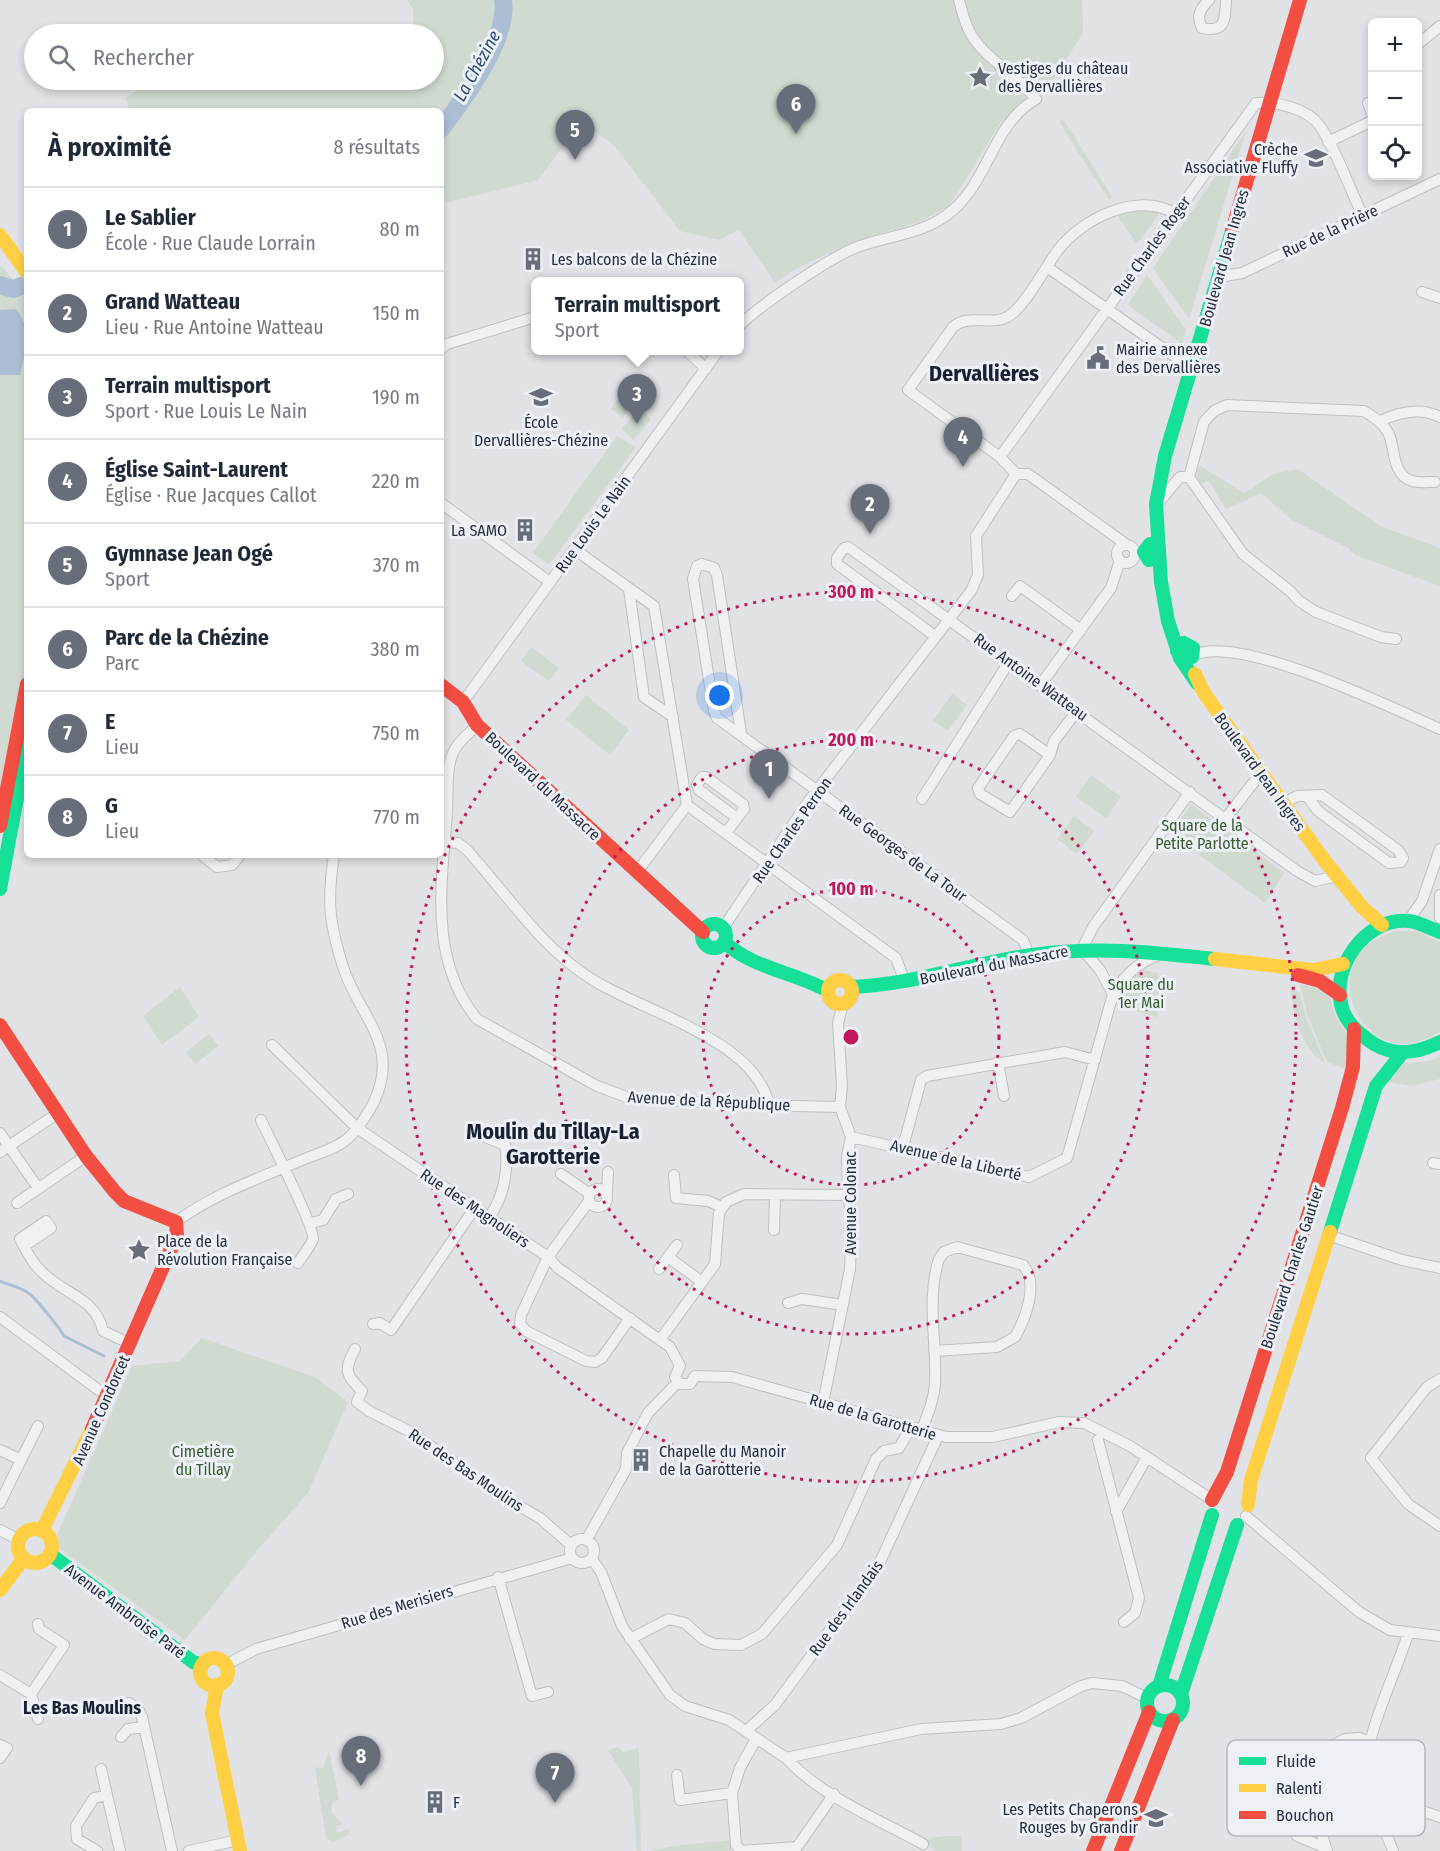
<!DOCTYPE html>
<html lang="fr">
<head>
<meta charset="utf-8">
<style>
	body { margin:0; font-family:"Fira Sans Condensed",sans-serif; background:#f2f2f3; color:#1f2937 }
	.controls { position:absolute; right:18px; top:18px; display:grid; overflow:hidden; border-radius:9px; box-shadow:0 3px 9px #0003 }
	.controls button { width:54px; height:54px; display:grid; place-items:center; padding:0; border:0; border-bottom:2px solid #e0e1e3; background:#fff; color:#1f2937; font:30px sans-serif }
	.you { position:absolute; left:720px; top:696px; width:21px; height:21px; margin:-15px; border:4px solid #fff; border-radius:50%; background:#1a73e8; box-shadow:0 0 0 9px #1a73e833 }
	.badge { display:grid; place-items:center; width:39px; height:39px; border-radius:50%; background:#676e7a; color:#fff; font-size:20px; font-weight:700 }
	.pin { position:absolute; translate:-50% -50px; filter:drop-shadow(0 2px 3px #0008) }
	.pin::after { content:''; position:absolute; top:32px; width:21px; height:18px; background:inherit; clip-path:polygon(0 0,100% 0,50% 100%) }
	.popup { position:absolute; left:531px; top:277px; width:213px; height:78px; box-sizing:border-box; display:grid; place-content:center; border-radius:9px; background:#fff; filter:drop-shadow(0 2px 4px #0005); font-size:20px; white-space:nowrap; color:#747a83 }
	.popup b { font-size:22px; color:#1f2937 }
	.popup::after { content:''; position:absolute; left:50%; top:100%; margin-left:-12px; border:12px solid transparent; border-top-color:#fff }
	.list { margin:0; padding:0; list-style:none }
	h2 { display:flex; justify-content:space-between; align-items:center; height:78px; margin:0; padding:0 24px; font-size:26px }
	h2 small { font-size:20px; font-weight:400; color:#747a83 }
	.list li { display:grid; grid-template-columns:39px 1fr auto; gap:18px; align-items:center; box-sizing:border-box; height:84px; padding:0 24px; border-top:2px solid #e0e1e3 }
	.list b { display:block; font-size:22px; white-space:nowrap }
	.list p { margin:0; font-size:20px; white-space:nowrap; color:#747a83 }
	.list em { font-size:20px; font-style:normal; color:#747a83 }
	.icon { flex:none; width:33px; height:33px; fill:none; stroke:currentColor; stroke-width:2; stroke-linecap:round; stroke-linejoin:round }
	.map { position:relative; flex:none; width:1440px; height:1851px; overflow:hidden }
	.search { position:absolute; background:#fff; box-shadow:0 3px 9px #0003; left:24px; top:24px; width:420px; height:66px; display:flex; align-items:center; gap:15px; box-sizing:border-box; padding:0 21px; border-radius:33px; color:#747a83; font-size:22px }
	.panel { position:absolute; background:#fff; box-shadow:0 3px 9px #0003; left:24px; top:108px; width:420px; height:750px; border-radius:9px }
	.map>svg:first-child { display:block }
	.green { fill:#d0dad0 }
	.water { fill:#acbed4 }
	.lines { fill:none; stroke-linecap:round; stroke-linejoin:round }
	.stream { stroke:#acbed4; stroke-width:3 }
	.river { stroke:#acbed4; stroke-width:18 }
	.street-casing { stroke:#bdbfc3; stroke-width:12 }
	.street { stroke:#eff0f2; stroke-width:10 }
	.fast { stroke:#16e098; stroke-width:14 }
	.slow { stroke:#ffcf43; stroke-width:14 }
	.jam { stroke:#f24e42; stroke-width:14 }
	.ring { fill:none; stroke:#c2185b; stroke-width:3; stroke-dasharray:3 6 }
	.labels { text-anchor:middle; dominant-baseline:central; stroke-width:6; stroke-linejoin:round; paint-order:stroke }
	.poi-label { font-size:16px; fill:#262f40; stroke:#edf1f6; text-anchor:start }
	.street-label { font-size:16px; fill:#262f40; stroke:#edf1f6 }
	.park-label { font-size:16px; fill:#395d32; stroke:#edf1f6 }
	.water-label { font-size:18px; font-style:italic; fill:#2d4d77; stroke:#edf1f6 }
	.neighbourhood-label { font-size:18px; font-weight:bold; fill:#182031; stroke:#edf1f6 }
	.district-label { font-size:22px; font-weight:bold; fill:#182031; stroke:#edf1f6 }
	.key { fill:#edf1f6; stroke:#b1b7bf; stroke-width:1.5 }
	.key-label { font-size:16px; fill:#262f40 }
	.centre { fill:#c2185b; stroke:#edf1f6; stroke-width:3 }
	.ring-label { font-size:18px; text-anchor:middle; font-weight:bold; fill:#c2185b; stroke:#edf1f6; stroke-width:6; stroke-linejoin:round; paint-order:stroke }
</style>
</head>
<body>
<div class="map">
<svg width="1440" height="1851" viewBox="0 0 1440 1851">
	<rect width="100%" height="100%" fill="#e0e2e5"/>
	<path class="green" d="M407,0H1082L1083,33L1055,77L1001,122L949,206L920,222L853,242L797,268L775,283L739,230L719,240L680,231L614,145L581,122L538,180L441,204V111H131L125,98L154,80H434V34H414L413,9Z
		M1063,119L1113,198L1109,200L1059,122Z
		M1246,131L1189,319L1153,268Z
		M1129,210H1162L1137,244L1117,215Z
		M0,266L3,267L27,299V666L0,794Z
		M1147,275L1186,330L1182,344L1128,305Z
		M628,385L640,394L623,417L611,409Z
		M640,408L651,419L633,440L622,429Z
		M617,436L635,448L549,565L533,553Z
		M1200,466L1244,493L1273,474L1298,469L1380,526L1440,548V586L1355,555L1348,548L1292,520L1261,493L1226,509L1209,481L1201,483C1197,477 1195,472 1200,466Z
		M531,647L559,668L549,681L521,661Z
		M952,694L967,705L948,731L933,720Z
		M586,695L629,730L610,755L566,720Z
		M1091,775L1121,797L1106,818L1076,797Z
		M1191,804L1284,873L1265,903L1171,834Z
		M1074,816L1094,831L1077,854L1057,839Z
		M1398,931H1416L1440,942V1031C1363,1084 1304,952 1398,931Z
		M1143,970L1158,973L1160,993L1157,1017L1117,1006L1129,979Z
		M1300,984L1321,990L1330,998L1336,1017L1348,1036L1346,1069L1327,1062L1307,1014Z
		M1290,986L1300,994L1305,1015L1325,1063C1301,1051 1293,1011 1290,986Z
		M180,987L199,1017L162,1045L143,1016Z
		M209,1034L219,1046L195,1064L186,1052Z
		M1440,1057V1079L1411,1086L1387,1082L1401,1064L1429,1061Z
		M202,1338L315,1377L348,1402L308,1493L255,1553L185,1640L59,1548L58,1533L132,1366L180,1361Z
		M618,1747L623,1752L639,1748L641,1851H637L632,1788L608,1750Z
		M329,1750L339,1800L333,1801L331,1812L343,1824L335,1827L337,1833L349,1828L348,1835L333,1842L326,1838L315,1769L316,1767L323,1769Z
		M946,1836H962V1851H936L927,1842L929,1838Z
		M731,1840V1851H651L673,1846Z"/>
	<path class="water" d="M16,309C34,335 26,346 20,375H0V310Z"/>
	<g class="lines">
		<path class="stream" d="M0,1281C9,1285 24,1288 31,1295C36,1299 62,1331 64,1336L104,1356"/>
		<path class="river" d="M441,129C464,99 509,39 503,0
			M0,285L13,289L27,284"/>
		<g class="street-casing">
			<path id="street" d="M1209,0C1200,9 1196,16 1202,28C1226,33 1225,19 1226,0
				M1418,44L1440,26
				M1368,103L1372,114
				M1328,142L1372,121
				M1047,267L1191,368
				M1219,277L1242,273L1440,179
				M1422,292L1440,298
				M739,326C760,305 833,255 860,246C892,235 926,234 953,210C989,179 993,124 1036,99C1018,76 986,59 972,36C965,25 962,12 959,0
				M441,349L447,344L535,317
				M686,350L706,369
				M1380,421C1399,412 1421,407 1440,417
				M1000,457L1256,103C1277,101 1308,109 1320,126C1337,151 1349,188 1363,216
				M1016,474H1028L1127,545
				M1189,477L1204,422L1214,411L1227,405L1364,411C1375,418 1385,424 1390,437C1395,452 1393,475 1412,481C1418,483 1428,482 1435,482
				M1189,477L1243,554L1290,591L1299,601L1316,612L1381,637L1396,639
				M1159,502L1180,477H1189
				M441,503L550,582
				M1117 554a9 9 0 1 1 18 0a9 9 0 1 1-18 0Z
				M574,549L654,606L687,805L896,958L905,982
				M629,589L644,697L673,717
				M1012,596L1020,586L1081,630
				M935,636L837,564V558L844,548L848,547L1297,871L1315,881L1333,877
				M1194,655C1241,634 1392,708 1440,729
				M1041,684L1111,588L1120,560
				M463,702L719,350
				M477,725C470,733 457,742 453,753C446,768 448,794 447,812C442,881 428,960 477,1019L597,1086L629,1098L753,1105L840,1107
				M741,733L717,575L714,568L702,564L697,566L693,579L714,711L717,718L1023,940L1029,955
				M1050,755L1020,734L1014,736L978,788L980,794L1010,812L1050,755L1054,741L1077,711
				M922,799L1009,662
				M1287,808L1290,800L1297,796L1322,795L1398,850L1403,858L1401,862L1389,863L1318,811L1307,796
				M1226,818L1261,773
				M726,833L744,809L743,804L706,777H702L697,785L699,790L737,818
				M445,842L458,843L467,850C506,893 542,949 593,980C644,1012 756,1040 769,1105
				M202,855L217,867L232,865L240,855
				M637,872L687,805
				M1440,895V918
				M1408,921L1422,901L1440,849
				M723,928L808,802L971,591L978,575L976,536L1016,474L1000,457L908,390L953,327C970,312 995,329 1013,313C1030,298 1044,269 1058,250C1083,218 1138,191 1176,214
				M1113,994L1100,970L1082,949L1093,927L1190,792
				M272,1045L357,1128L548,1257L558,1268L660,1340L670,1347L680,1366
				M998,1062L1004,1096
				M261,1120C269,1137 315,1228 313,1239C311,1246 302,1256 298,1263
				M0,1133L38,1188
				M478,1134L505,1145C509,1169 504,1196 490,1216
				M851,1137L1029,1177L1067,1158L1113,994C1126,974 1137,963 1159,955
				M903,1147L921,1080L927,1076L1065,1052L1095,1060
				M0,1152L58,1113
				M1433,1163L1440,1164
				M561,1174L590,1194
				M674,1175L676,1198L708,1201L722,1207
				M589 1198a9 9 0 1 1 18 0a9 9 0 1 1-18 0Z
				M607,1195L608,1172
				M589,1201L548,1257L521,1315L520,1324L526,1331L586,1361L595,1362L602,1358L630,1318
				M17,1203L86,1156
				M176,1222C213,1194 260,1178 302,1160C316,1154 336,1149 347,1139C359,1129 367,1115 374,1102C401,1044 359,1017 343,967C329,922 327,901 334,855
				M311,1223L323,1220L336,1199L348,1194
				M774,1230L775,1195
				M1328,1235L1402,1260L1440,1268
				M24,1246L51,1228L46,1221L20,1239C26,1250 32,1263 41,1271C62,1294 96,1297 103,1331L131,1344
				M668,1257L702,1282
				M659,1269L677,1245
				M788,1303L802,1299L843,1305
				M0,1317L108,1397
				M373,1324L380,1323L391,1330L474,1209
				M660,1340L715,1264L719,1213L726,1202L744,1194L848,1195
				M355,1349C344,1370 345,1374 362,1391L357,1402L369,1411L409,1431L499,1494L540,1518L571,1545
				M680,1366L675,1377L680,1384H690L695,1376
				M695,1376L732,1377L946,1437H993L1059,1422L1084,1423L1130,1446L1212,1500
				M1440,1379L1427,1387L1371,1458L1408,1504L1440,1526
				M823,1403L850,1269L852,1218L848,1195L847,1157L851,1137L840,1107L842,1086L838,1023L843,1004
				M921,1432C927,1416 934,1401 935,1383C937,1343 926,1299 939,1259L944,1252L957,1247L1023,1265C1039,1283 1026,1318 1015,1337L997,1347L934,1351
				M1098,1440L1139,1598L1135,1613L1124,1622
				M0,1450L21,1460L0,1503
				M21,1460L38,1426
				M1116,1512L1147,1457
				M1246,1516L1359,1612L1390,1630L1440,1636
				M0,1530L19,1540
				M570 1551a12 12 0 1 1 24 0a12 12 0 1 1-24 0Z
				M587,1539L626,1469L627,1453L648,1413L678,1382
				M592,1559L601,1572L622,1626L670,1695L685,1706L729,1720L786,1758L921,1729L1001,1724L1021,1718L1081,1686L1092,1683L1122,1686L1147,1698
				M498,1577L532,1696L548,1692
				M630,1639L669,1619L685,1623L703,1639L714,1644L741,1645L762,1634L837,1545L876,1459L884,1451L899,1448L910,1429
				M225,1665L256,1649L572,1558
				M0,1675L31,1694L38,1719
				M31,1694L64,1645L39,1629L38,1624
				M129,1703L138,1709L142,1717L172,1851
				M746,1731L775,1705L880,1562L938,1436
				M121,1737L128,1729L144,1727
				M756,1739L740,1768L732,1793L736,1845L741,1851L797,1847L834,1794
				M0,1745L7,1748L0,1758
				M786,1758C822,1797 878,1819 923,1844
				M101,1769L120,1851
				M677,1775L680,1800L732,1793
				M1310,1798L1297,1836L1326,1848
				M1383,1822L1419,1810L1440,1817
				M97,1851L77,1839L76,1826L94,1798L107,1795
				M189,1851L238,1840
				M1327,1851L1311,1799L1330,1747L1345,1739L1359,1738L1371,1742
				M1393,1851C1385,1828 1371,1806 1366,1782C1360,1745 1397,1671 1408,1634"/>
		</g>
		<use href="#street" class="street"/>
		<path class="fast" d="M1158,546L1150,544L1144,552L1149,560L1158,558
			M1177,651L1184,643L1193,648L1192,657L1182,660
			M1197,683L1180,658L1168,621L1161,582L1156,504L1165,456L1232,231
			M0,889L27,744
			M702 936a12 12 0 1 1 24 0a12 12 0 1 1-24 0Z
			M1440,932C1431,929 1419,922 1409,921C1365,917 1328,969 1343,1011C1349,1026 1361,1035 1374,1044C1396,1057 1418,1053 1440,1042
			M724,942C754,969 794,972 828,991
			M851,987C913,985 971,963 1032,955C1096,946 1151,952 1215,959
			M1330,1232L1376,1086L1403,1052
			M50,1554L193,1662L202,1665
			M1147 1703a18 18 0 1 1 36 0a18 18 0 1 1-36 0Z
			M1159,1686L1212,1515
			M1181,1694L1237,1525"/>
		<path class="slow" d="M0,235L27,273
			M1195,674L1204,693L1324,860L1362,907L1382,925
			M1215,959L1313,970L1343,964
			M828 992a12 12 0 1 1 24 0a12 12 0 1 1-24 0Z
			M1248,1505L1251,1480L1330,1232
			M18 1546a17 17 0 1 1 34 0a17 17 0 1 1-34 0Z
			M42,1530L92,1429
			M0,1590L24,1558
			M200 1672a14 14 0 1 1 28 0a14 14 0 1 1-28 0Z
			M217,1685L212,1713L240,1851"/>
		<path class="jam" d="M1232,231L1300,0
			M441,685L463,702L477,725L703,932
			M0,826L27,684
			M1298,975L1320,981L1340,995
			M0,1025L86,1156L115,1192L124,1201L176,1222L177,1235L92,1429
			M1212,1500L1227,1472L1342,1108L1353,1067L1354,1029
			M1093,1851L1149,1712
			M1121,1851L1173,1720"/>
	</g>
	<g class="ring">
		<circle cx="851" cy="1037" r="148"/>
		<circle cx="851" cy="1037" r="297"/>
		<circle cx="851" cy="1037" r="445"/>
	</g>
	<defs>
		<g id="sight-bare" transform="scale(1.8)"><path d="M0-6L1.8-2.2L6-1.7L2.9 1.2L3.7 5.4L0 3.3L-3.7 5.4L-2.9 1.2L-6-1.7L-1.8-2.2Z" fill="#676e7a" stroke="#edf1f6" stroke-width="2.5" paint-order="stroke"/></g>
		<g id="school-bare" transform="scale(1.8)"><path d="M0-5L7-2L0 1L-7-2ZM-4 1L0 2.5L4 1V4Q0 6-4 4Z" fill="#676e7a" stroke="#edf1f6" stroke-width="2.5" paint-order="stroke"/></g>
		<g id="building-bare" transform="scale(1.8)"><path d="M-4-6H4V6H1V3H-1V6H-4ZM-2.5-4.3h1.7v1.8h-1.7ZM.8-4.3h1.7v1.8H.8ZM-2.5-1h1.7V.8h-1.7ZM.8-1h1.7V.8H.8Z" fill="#676e7a" stroke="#edf1f6" stroke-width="2.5" paint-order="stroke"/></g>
		<g id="civic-bare" transform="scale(1.8)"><path d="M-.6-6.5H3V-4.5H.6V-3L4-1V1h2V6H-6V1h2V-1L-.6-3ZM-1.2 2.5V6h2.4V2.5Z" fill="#676e7a" stroke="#edf1f6" stroke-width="2.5" paint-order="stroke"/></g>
	</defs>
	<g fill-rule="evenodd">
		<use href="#sight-bare" x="980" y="77"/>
		<use href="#school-bare" x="1316" y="158"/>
		<use href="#building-bare" x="533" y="259"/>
		<use href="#civic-bare" x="1098" y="358"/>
		<use href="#school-bare" x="541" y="397"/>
		<use href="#building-bare" x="525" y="530"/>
		<use href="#sight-bare" x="139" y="1250"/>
		<use href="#building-bare" x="641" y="1460"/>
		<use href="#building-bare" x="435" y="1802"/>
		<use href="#school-bare" x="1156" y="1818"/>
	</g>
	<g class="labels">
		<g class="poi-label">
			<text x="998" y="68">Vestiges du château<tspan x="998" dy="18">des Dervallières</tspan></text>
			<text x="1298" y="149" text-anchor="end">Crèche<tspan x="1298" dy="18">Associative Fluffy</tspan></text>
			<text x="551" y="259">Les balcons de la Chézine</text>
			<text x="1116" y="349">Mairie annexe<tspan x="1116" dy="18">des Dervallières</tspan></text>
			<text x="541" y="422" text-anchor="middle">École<tspan x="541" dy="18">Dervallières-Chézine</tspan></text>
			<text x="507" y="530" text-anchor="end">La SAMO</text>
			<text x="157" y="1241">Place de la<tspan x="157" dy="18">Révolution Française</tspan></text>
			<text x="659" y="1451">Chapelle du Manoir<tspan x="659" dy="18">de la Garotterie</tspan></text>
			<text x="453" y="1802">F</text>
			<text x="1138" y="1809" text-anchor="end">Les Petits Chaperons<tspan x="1138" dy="18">Rouges by Grandir</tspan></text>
		</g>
		<g class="street-label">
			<text transform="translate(1330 231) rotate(-25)">Rue de la Prière</text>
			<text transform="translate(1152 246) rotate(-54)">Rue Charles Roger</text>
			<text transform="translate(1224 258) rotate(-74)">Boulevard Jean Ingres</text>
			<text transform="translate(593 524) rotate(-54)">Rue Louis Le Nain</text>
			<text transform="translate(1031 677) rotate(36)">Rue Antoine Watteau</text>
			<text transform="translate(1260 772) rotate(54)">Boulevard Jean Ingres</text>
			<text transform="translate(543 786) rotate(43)">Boulevard du Massacre</text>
			<text transform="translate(792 830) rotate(-55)">Rue Charles Perron</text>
			<text transform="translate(903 853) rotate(36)">Rue Georges de La Tour</text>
			<text transform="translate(994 965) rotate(-11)">Boulevard du Massacre</text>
			<text transform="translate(709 1101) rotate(3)">Avenue de la République</text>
			<text transform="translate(956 1160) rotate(13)">Avenue de la Liberté</text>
			<text transform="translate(850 1203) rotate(-90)">Avenue Colonac</text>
			<text transform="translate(475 1208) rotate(34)">Rue des Magnoliers</text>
			<text transform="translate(1292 1267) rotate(-72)">Boulevard Charles Gautier</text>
			<text transform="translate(101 1410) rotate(-66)">Avenue Condorcet</text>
			<text transform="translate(873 1417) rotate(16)">Rue de la Garotterie</text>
			<text transform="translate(466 1470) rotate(34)">Rue des Bas Moulins</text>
			<text transform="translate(397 1607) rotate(-17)">Rue des Merisiers</text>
			<text transform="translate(846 1608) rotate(-54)">Rue des Irlandais</text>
			<text transform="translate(125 1611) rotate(37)">Avenue Ambroise Paré</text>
		</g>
		<g class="park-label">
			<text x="1202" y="825">Square de la<tspan x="1202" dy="18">Petite Parlotte</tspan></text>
			<text x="1141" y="984">Square du<tspan x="1141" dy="18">1er Mai</tspan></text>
			<text x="203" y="1451">Cimetière<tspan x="203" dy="18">du Tillay</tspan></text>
		</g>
		<g class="water-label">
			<text transform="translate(477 66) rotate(-61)">La Chézine</text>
		</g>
		<g class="neighbourhood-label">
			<text x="82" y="1708">Les Bas Moulins</text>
		</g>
		<g class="district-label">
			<text x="984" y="373">Dervallières</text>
			<text x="553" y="1131">Moulin du Tillay-La<tspan x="553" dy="25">Garotterie</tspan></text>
		</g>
	</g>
	<rect x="1227" y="1740" width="198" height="96" rx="9" class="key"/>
	<rect x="1239" y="1757" width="27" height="8" fill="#16e098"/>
	<rect x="1239" y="1784" width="27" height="8" fill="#ffcf43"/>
	<rect x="1239" y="1811" width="27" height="8" fill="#f24e42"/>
	<g class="key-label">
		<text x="1276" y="1767">Fluide</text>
		<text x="1276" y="1794">Ralenti</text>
		<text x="1276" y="1821">Bouchon</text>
	</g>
	<circle cx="851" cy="1037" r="9" class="centre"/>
	<g class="ring-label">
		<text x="851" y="598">300 m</text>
		<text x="851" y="746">200 m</text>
		<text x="851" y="895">100 m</text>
	</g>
</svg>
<div class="controls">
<button>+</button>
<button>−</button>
<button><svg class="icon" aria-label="locate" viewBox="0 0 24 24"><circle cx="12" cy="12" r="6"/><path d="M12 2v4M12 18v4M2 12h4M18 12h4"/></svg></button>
</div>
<div class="you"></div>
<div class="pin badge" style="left:769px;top:799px">1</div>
<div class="pin badge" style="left:870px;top:534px">2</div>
<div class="pin badge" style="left:637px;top:424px">3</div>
<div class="popup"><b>Terrain multisport</b>Sport</div>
<div class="pin badge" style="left:963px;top:467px">4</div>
<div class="pin badge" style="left:575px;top:160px">5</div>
<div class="pin badge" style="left:796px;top:134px">6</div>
<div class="pin badge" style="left:555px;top:1803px">7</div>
<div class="pin badge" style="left:361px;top:1786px">8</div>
<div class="search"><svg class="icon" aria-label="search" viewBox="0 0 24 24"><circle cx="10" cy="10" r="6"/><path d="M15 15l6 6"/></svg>Rechercher</div>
<section class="panel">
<h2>À proximité<small>8 résultats</small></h2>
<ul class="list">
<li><span class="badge">1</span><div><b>Le Sablier</b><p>École · Rue Claude Lorrain</p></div><em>80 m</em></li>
<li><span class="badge">2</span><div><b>Grand Watteau</b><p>Lieu · Rue Antoine Watteau</p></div><em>150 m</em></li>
<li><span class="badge">3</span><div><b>Terrain multisport</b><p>Sport · Rue Louis Le Nain</p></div><em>190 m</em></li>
<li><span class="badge">4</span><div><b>Église Saint-Laurent</b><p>Église · Rue Jacques Callot</p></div><em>220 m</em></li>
<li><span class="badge">5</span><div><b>Gymnase Jean Ogé</b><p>Sport</p></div><em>370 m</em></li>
<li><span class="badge">6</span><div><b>Parc de la Chézine</b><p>Parc</p></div><em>380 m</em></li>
<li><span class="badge">7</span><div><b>E</b><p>Lieu</p></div><em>750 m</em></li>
<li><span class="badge">8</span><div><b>G</b><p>Lieu</p></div><em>770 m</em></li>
</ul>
</section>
</div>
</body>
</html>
